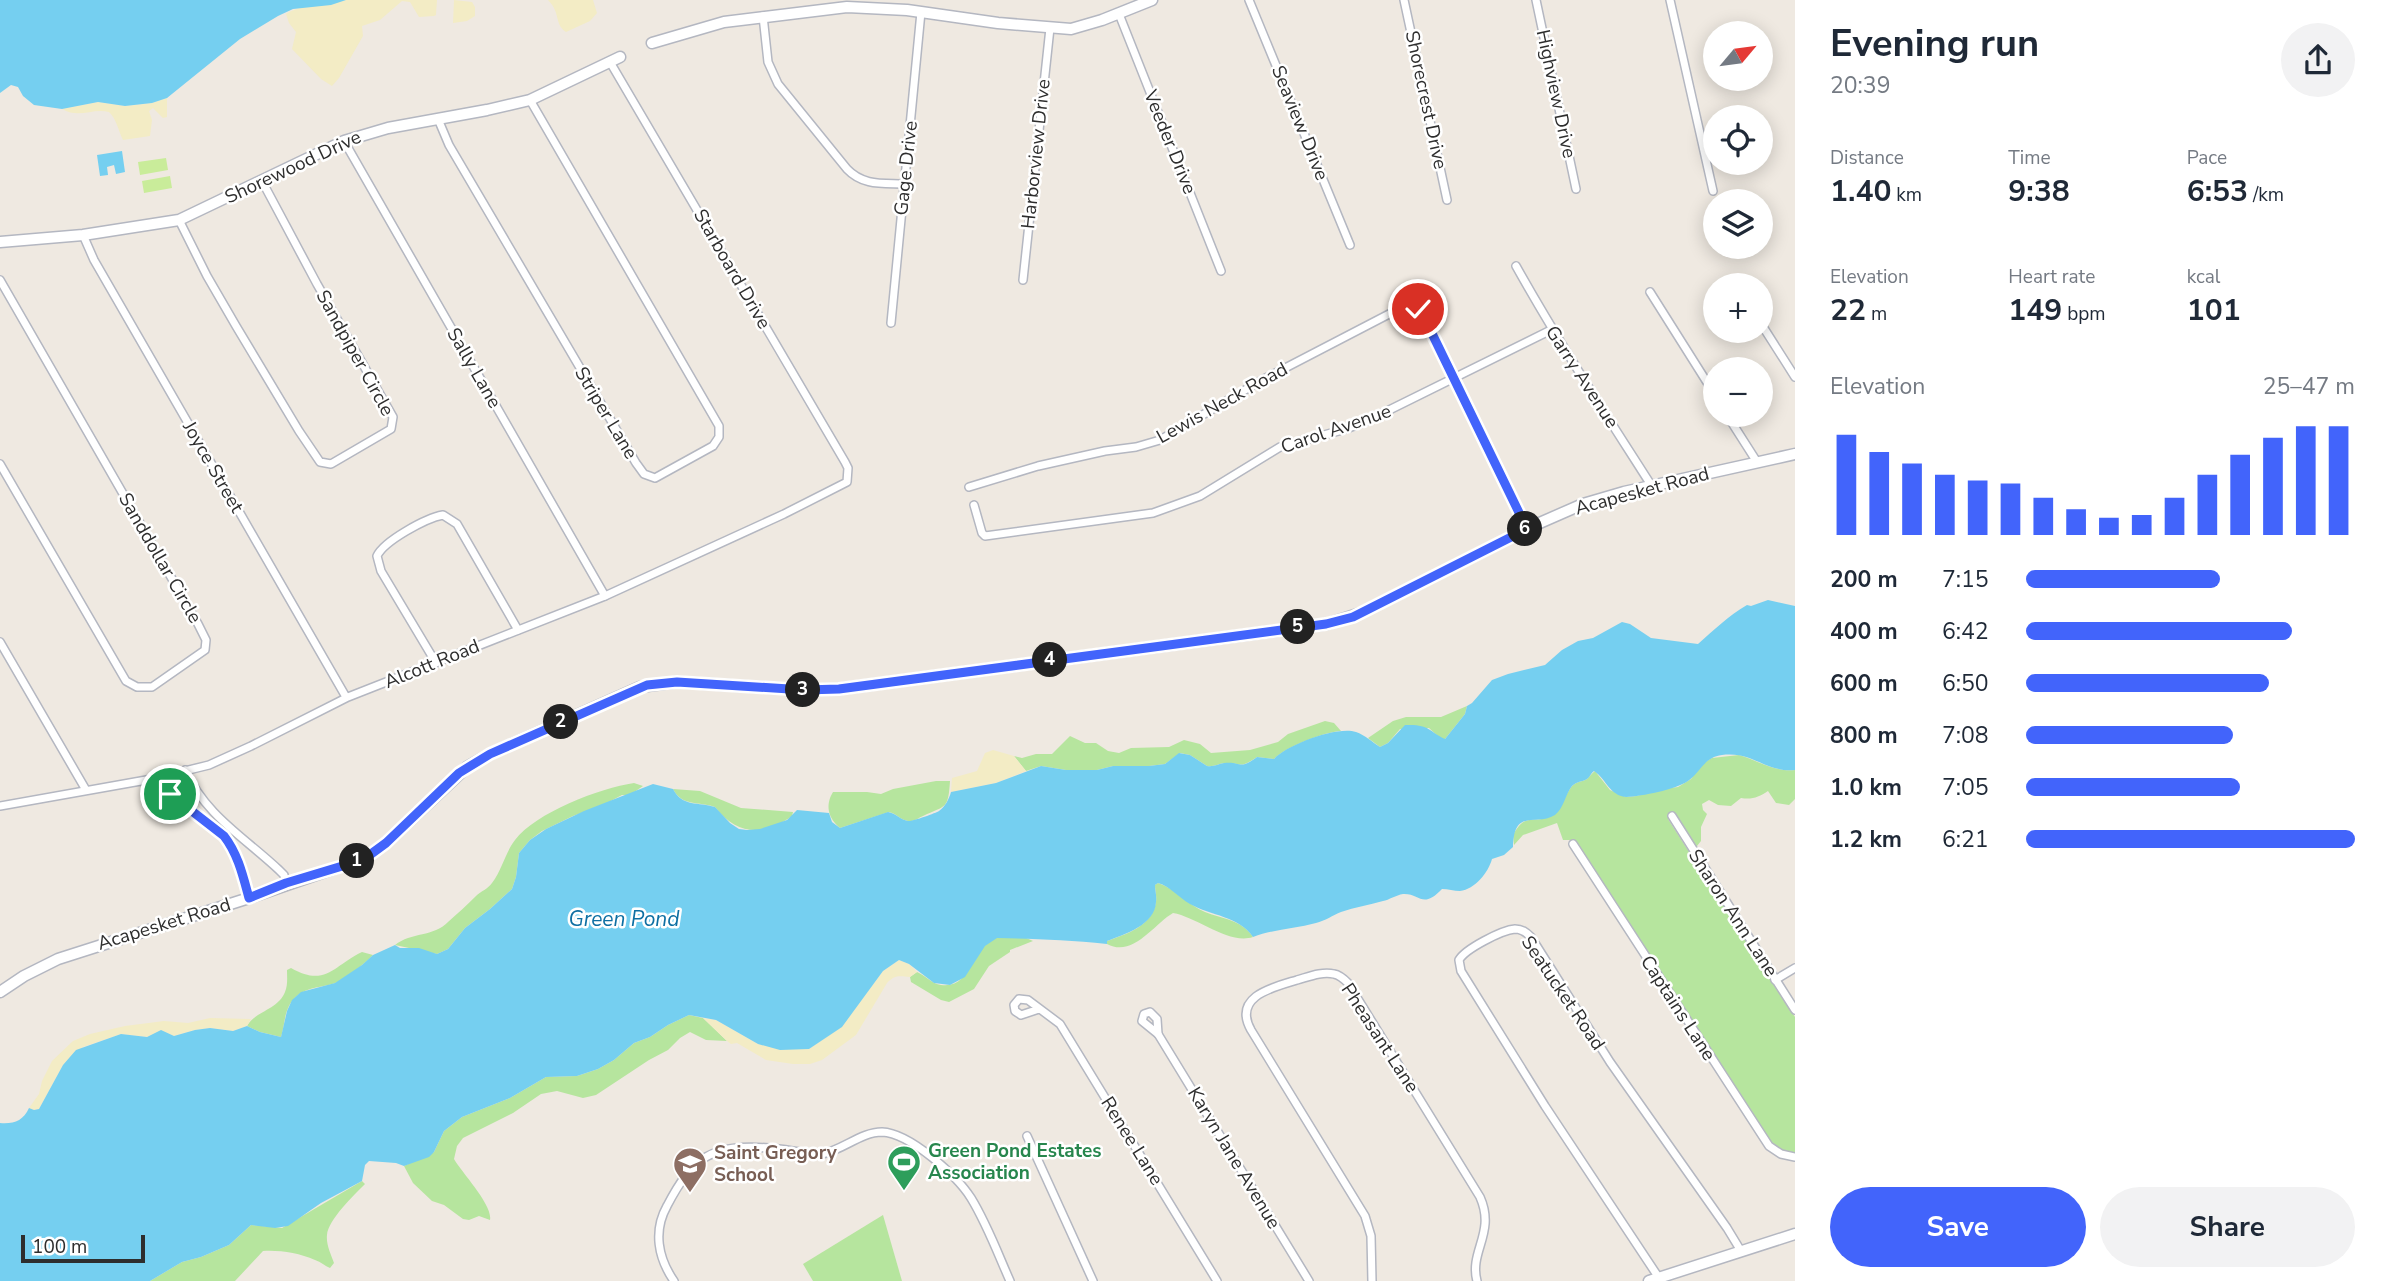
<!DOCTYPE html>
<meta charset="utf-8">
<style>
:root{--surface:#fff;--page:#f2f2f3;--text:#1f2937;--muted:#747a83;--accent:#4264fb}
body{margin:0;font-family:"Nunito Sans",sans-serif;background:var(--page);color:var(--text);height:100vh;display:flex;flex-direction:column;font-size:26px;white-space:nowrap}
*{box-sizing:border-box;margin:0}
p{font-size:23px;color:var(--muted)}
.icon{flex:none;width:38px;height:38px;fill:none;stroke:currentColor;stroke-width:2;stroke-linecap:round;stroke-linejoin:round}
.map{position:relative;flex:1;overflow:hidden}
.drawer{display:flex;flex-direction:column;background:var(--surface);width:595px}
.drawer>*{flex:none}
.needle{width:46px;rotate:61deg}
.fabs{position:absolute;left:1703px;top:21px;display:grid;gap:14px}
.fabs a{display:grid;place-items:center;width:70px;height:70px;border-radius:50%;background:var(--surface);box-shadow:0 4px 18px #0003;font-size:35px}
.scale{position:absolute;left:21px;bottom:18px;width:124px;box-sizing:border-box;padding-left:7px;border:4px solid #2e2e2e;border-top:0;font-size:19px;line-height:24px;white-space:nowrap;color:#2e2e2e;-webkit-text-stroke:5px #fff;paint-order:stroke}
.pin{position:absolute;display:grid;place-items:center;width:60px;height:60px;color:#fff;margin:-30px;border:4px solid #fff;border-radius:50%;box-shadow:0 2px 7px #0007}
.km{position:absolute;width:35px;height:35px;margin:-18px;border-radius:50%;background:#222;color:#fff;font-size:19px;line-height:35px;text-align:center}
.round{display:grid;place-items:center;flex:none;width:74px;height:74px;border-radius:37px;background:var(--page)}
.headline{display:flex;align-items:center;justify-content:space-between;height:119px;padding:0 35px}
h1{font-size:38px;font-weight:700;line-height:52px}
.stats{display:grid;grid-template-columns:repeat(3,1fr);gap:10px;height:119px;padding:7px 35px}
.stats div{display:grid;align-content:center}
.stats b{font-size:30px;font-weight:700}
.stats small{font-size:19px;font-weight:400}
.stats p{font-size:19px}
.chart{height:196px;padding:14px 35px}
.chart p{display:flex;justify-content:space-between}
.chart svg{width:100%;height:126px;margin-top:7px;stroke:var(--accent);stroke-width:6}
.primary-button{display:flex;gap:14px;margin-top:auto;padding:14px 35px}
.primary-button a{flex:1;height:80px;border-radius:42px;background:var(--accent);color:#fff;font-size:28px;font-weight:700;line-height:80px;text-align:center}
.primary-button a+a{background:var(--page);color:var(--text)}
ul{padding:0 35px;list-style:none;font-size:23px}
li{display:grid;grid-template-columns:112px 84px 1fr;align-items:center;height:52px}
li i{height:18px;border-radius:9px;background:var(--accent)}
main{display:flex;flex:1;min-height:0}
.map>svg:first-child{display:block}
</style>
<main>
<div class="map">
<svg width="1795" height="1281" viewBox="0 0 1795 1281">
<rect width="100%" height="100%" fill="#efe9e1"/>
<g fill="#b6e59e">
<path d="M1467 706 1465 714 1445 739H1441L1429 728 1400 729 1388 743 1380 747 1368 738 1393 721 1406 717H1441Z"/>
<path d="M1325 721 1334 723 1341 731C1324 732 1285 747 1274 759L1257 757C1238 770 1242 762 1224 763 1218 764 1214 767 1207 766L1190 755 1180 753 1165 764 1149 766H1113L1097 770H1066L1041 766 1026 771 1014 756 1022 758 1036 754H1052L1070 736 1085 743H1096L1108 751 1119 753 1131 748 1169 747 1184 740 1200 744 1211 753 1250 750 1278 742 1288 734Z"/>
<path d="M1739 755C1759 761 1774 772 1795 770V799L1789 805 1776 803 1768 791C1759 797 1752 800 1741 798L1731 806 1718 805 1709 800 1702 804 1703 810 1707 814 1701 827V841L1697 846H1694L1676 815 1668 816V819L1795 1017V1153L1784 1151 1772 1144 1575 840H1563L1557 823 1523 835 1514 845 1513 835C1526 811 1533 825 1549 816 1562 810 1564 796 1572 786 1577 781 1582 782 1587 779 1590 776 1592 773 1595 771L1610 790 1626 797 1637 796 1655 790 1678 787 1691 779 1703 763 1712 758Z"/>
<path d="M936 781H950C948 809 947 805 923 816 918 818 914 822 908 821 900 820 896 813 889 812L840 828C828 818 825 805 833 792H867L881 794 893 789Z"/>
<path d="M634 783 643 786 630 795H622L603 805 573 816 542 831 530 840 519 853 516 877 512 889 490 909 465 928 448 949 437 954 395 945C411 932 434 937 448 922 457 914 467 905 476 896 481 891 488 889 492 883 502 870 505 853 515 840 535 813 600 788 634 783Z"/>
<path d="M673 789 700 791 741 808 793 812 792 816C763 837 737 835 715 807 699 801 682 807 673 789Z"/>
<path d="M1158 883C1175 888 1188 905 1205 912 1223 919 1242 920 1253 937 1229 945 1197 917 1173 913 1154 924 1133 958 1107 944V941C1127 934 1152 926 1156 902 1157 896 1155 891 1155 885Z"/>
<path d="M1024 937 1033 941 1010 950V952L989 966 974 989 949 1002 941 1000 911 982 910 977 917 972C925 975 932 984 941 985 974 989 969 945 996 938 1003 936 1016 937 1024 937Z"/>
<path d="M362 952 373 955C363 965 350 976 338 982 323 988 304 986 293 1000 284 1010 285 1025 281 1037L260 1032 247 1026C255 1011 278 1010 285 992 288 985 287 977 287 970L291 968C326 988 334 965 362 952Z"/>
<path d="M689 1015 703 1018 727 1041 706 1040 690 1032 680 1038 668 1050 649 1060 596 1095 583 1098 557 1091 541 1094 513 1113 463 1138 457 1146 454 1159C462 1173 493 1205 490 1220L479 1216 469 1220 463 1219 444 1205 432 1201 413 1183 404 1166 434 1152 444 1131 462 1117 510 1098 546 1077 577 1076 598 1069 614 1060 634 1043 650 1037 668 1025Z"/>
<path d="M362 1181 365 1184C354 1195 328 1220 327 1235 326 1245 331 1254 334 1263L330 1268C325 1266 321 1262 315 1260 299 1253 280 1250 263 1251L235 1281H150L182 1262 201 1257 229 1245 251 1225 282 1228Z"/>
<path d="M883 1215 902 1281H813L803 1264Z"/>
</g>
<g fill="#f3ecc5">
<path d="M346 0H437L436 15 434 16 419 17 410 2 402 1 380 20 362 26 363 36 339 78 332 86 321 79 292 49 296 32 289 23 286 14C303 3 327 6 346 0Z"/>
<path d="M454 0 472 2 475 7V16L467 21 453 23Z"/>
<path d="M548 0H593L597 13 590 21 566 32C554 24 561 13 548 0Z"/>
<path d="M167 98V117L163 118 153 108 149 111 152 120 150 136 123 140C118 130 117 120 109 112 92 108 79 119 62 109L98 102 125 106 152 103Z"/>
<path d="M993 750 1014 756 1026 771 996 783 951 792 952 778 977 771 985 753Z"/>
<path d="M899 960 909 964 917 972 910 977C898 976 895 975 887 983L856 1035 822 1060 810 1064H793L766 1060 737 1043 731 1044 727 1041 703 1018 716 1020 758 1044 809 1049 842 1026 883 971Z"/>
<path d="M210 1018 251 1019 247 1026 233 1031 210 1028 195 1030 174 1036 161 1031 147 1037 121 1034 83 1047 63 1065 39 1109 34 1110 29 1108 39 1094 42 1081 52 1061 73 1041 90 1034 125 1026 164 1021 188 1023Z"/>
</g>
<g fill="#c9ec9a">
<path d="M166 158 168 170 140 175 138 162Z"/>
<path d="M170 176 172 188 144 193 142 181Z"/>
</g>
<g fill="#75cff0">
<path d="M0 0H346L331 5 293 9 278 16 240 39 167 98 152 103 125 106 98 102 62 109 34 105 23 96 18 87 11 85 0 93Z"/>
<path d="M122 151 125 172 116 174 114 165 107 167 108 175 100 176 97 155Z"/>
<path d="M1768 600 1795 606V770C1766 773 1753 751 1722 755 1704 757 1701 772 1688 781 1674 790 1643 796 1626 797 1609 795 1607 780 1594 771 1591 773 1590 777 1587 779 1582 782 1577 781 1572 786 1565 795 1564 808 1555 815 1536 827 1514 807 1513 847L1504 855 1492 859C1488 873 1475 889 1460 891 1454 891 1448 889 1442 889 1422 910 1420 893 1403 894 1396 895 1389 900 1383 901 1369 905 1355 907 1341 912 1333 915 1325 921 1316 923 1295 929 1274 929 1253 937 1239 916 1211 916 1190 904 1179 898 1170 886 1158 883L1155 885C1155 891 1157 896 1156 902 1155 925 1125 934 1107 941V944C1068 940 1033 939 997 938L985 946 965 977 950 985 934 983 909 964 899 960 883 971 842 1027 809 1049 780 1050 758 1044 716 1020 689 1015 668 1025 650 1037 634 1043 614 1060 598 1069 577 1076 546 1077 510 1098 462 1117 444 1131 434 1152 429 1157 404 1166 396 1163 369 1161 365 1165 362 1181 321 1203 288 1226 275 1228 251 1225 229 1245 201 1257 182 1262 150 1281H0V1123C14 1124 23 1121 29 1108L34 1110 39 1109 63 1065 76 1050 121 1034 147 1037 161 1030 174 1036 195 1030 210 1028 233 1031 247 1026 260 1032 281 1037 287 1011 292 1000 301 992 335 983 362 965 373 955 395 945 400 948H419L437 954 448 949 465 928 490 909 512 889 516 877 519 853 530 840 546 829 584 811 653 784 673 789C682 807 699 802 715 807L730 823 739 829 747 830 760 829 787 820 797 810 829 813 832 822 840 828 888 812C896 813 900 820 908 821 911 822 936 813 939 811 945 807 949 799 951 792L996 783 1041 766 1066 770H1097L1113 766H1149L1165 764 1179 753 1190 755 1207 766C1214 767 1218 764 1224 763 1242 761 1238 771 1257 757L1274 759C1287 745 1336 726 1356 732 1365 735 1372 742 1380 747L1388 743 1405 725C1430 724 1428 731 1445 739L1465 714 1467 706 1472 703 1492 680 1508 674 1545 665 1562 650 1578 641 1593 638 1622 622 1630 624 1651 638 1698 644C1714 630 1728 616 1747 605L1751 606Z"/>
</g>
<g fill="none" stroke-linecap="round" stroke-linejoin="round">
<g stroke="#b4b7c1" stroke-width="10">
<g id="street">
<path d="M1249 0 1350 245"/>
<path d="M1404 0 1447 200"/>
<path d="M1536 0 1576 189"/>
<path d="M1670 0 1713 191"/>
<path d="M1119 14 1221 271"/>
<path d="M763 16 768 62 778 84 847 169C863 186 883 183 904 184"/>
<path d="M438 119 449 145 636 463 644 474 655 478 713 446 719 437V426L530 100"/>
<path d="M344 141 605 596"/>
<path d="M179 220 207 276 236 326 299 431 320 462 331 464 391 429 393 417 317 284 262 181"/>
<path d="M83 235 94 260 346 697"/>
<path d="M1516 266C1558 341 1605 413 1651 485"/>
<path d="M0 280 198 624 206 640 205 650 152 687H137L126 681 0 464"/>
<path d="M1023 280 1050 28"/>
<path d="M1736 283 1738 285"/>
<path d="M1650 292 1715 395"/>
<path d="M1760 322 1795 377"/>
<path d="M891 323 921 12"/>
<path d="M1727 415 1757 462"/>
<path d="M969 487 1038 466 1105 451 1136 447 1160 440 1262 380 1393 312 1414 307 1423 315 1527 529"/>
<path d="M974 505 982 533 985 536 1153 513 1200 496 1280 447 1346 429 1367 421 1551 330"/>
<path d="M0 642 86 790"/>
<path d="M436 663 381 571 377 556C384 541 426 518 443 515L457 524 518 630"/>
<path d="M185 770C206 816 244 837 279 870L284 875 286 883"/>
<path d="M152 779 224 837C238 854 243 876 249 898"/>
<path d="M0 806 152 779 209 765 251 746 348 697 605 596 784 514 847 482 848 468 845 462 610 62"/>
<path d="M1672 816 1795 1010"/>
<path d="M1573 844 1769 1146 1781 1154 1795 1157"/>
<path d="M1775 980 1795 968"/>
<path d="M1039 1009 1021 1015 1015 1011 1014 1005 1019 999 1028 1000 1060 1024 1217 1281"/>
<path d="M1150 1012 1157 1019 1158 1034 1142 1021 1144 1014Z"/>
<path d="M1158 1034 1309 1281"/>
<path d="M1027 1136 1093 1281"/>
<path d="M1659 1278 1545 1106 1461 971 1459 960C1465 949 1502 930 1515 929 1522 929 1526 932 1531 937L1610 1062 1727 1228 1741 1251"/>
<path d="M674 1281C658 1258 653 1231 667 1206 693 1156 712 1144 769 1148 787 1149 804 1154 822 1154 843 1150 861 1132 882 1132 910 1133 957 1176 971 1198 987 1224 998 1254 1010 1281"/>
<path d="M1372 1281 1371 1236 1365 1216 1251 1030C1232 996 1274 987 1297 980 1308 977 1322 971 1334 974 1340 975 1344 979 1348 983L1480 1197C1496 1233 1469 1251 1477 1281"/>
</g>
</g>
<g stroke="#b4b7c1" stroke-width="13">
<g id="secondary">
<path d="M652 43 724 22 847 7 907 10 998 23 1071 29 1102 20 1152 0"/>
<path d="M0 242 83 235 179 220 344 141 388 128 487 110 530 100 620 57"/>
<path d="M0 992 24 976 58 959 249 898 365 858 386 843 467 767 490 754 640 687 677 682 805 690 839 689 1327 624 1361 613 1535 525 1583 504 1624 492 1795 454"/>
<path d="M1649 1281 1795 1234"/>
</g>
</g>
<use href="#street" stroke="#fff" stroke-width="7"/>
<use href="#secondary" stroke="#fff" stroke-width="10"/>
</g>
<g fill="none" stroke-linecap="round" stroke-linejoin="round">
<g stroke="#fff" stroke-width="14">
<path id="route" d="M170 794 224 836C238 854 243 876 249 898L286 883 349 864 371 854 386 843 459 773 490 754 647 685 677 682 805 690 839 689 1326 624 1353 617 1527 529 1423 315 1418 309"/>
</g>
<use href="#route" stroke="#4264fb" stroke-width="9"/>
</g>
<defs>
<g id="stadium-pin" transform="scale(1.75)"><path d="M0 17L-7.5 6A9.5 9.5 0 1 1 7.5 6Z" fill="#2e9e5b" stroke="#fff"/><path d="M0-5a6.5 5 0 1 0 0 10a6.5 5 0 1 0 0-10ZM-3.5-1.8h7v3.6h-7Z" fill="#fff"/></g>
<g id="school-pin" transform="scale(1.75)"><path d="M0 17L-7.5 6A9.5 9.5 0 1 1 7.5 6Z" fill="#8d6e63" stroke="#fff"/><path d="M0-5L7-2L0 1L-7-2ZM-4 1L0 2.5L4 1V4Q0 6-4 4Z" fill="#fff"/></g>
</defs>
<g fill-rule="evenodd">
<use href="#stadium-pin" x="904" y="1162"/>
<use href="#school-pin" x="690" y="1164"/>
</g>
<g text-anchor="middle" dominant-baseline="central" stroke-width="5" stroke-linejoin="round" paint-order="stroke">
<g font-size="19" fill="#2e2e2e" stroke="#fff">
<text transform="translate(1556 94) rotate(78)">Highview Drive</text>
<text transform="translate(1426 100) rotate(78)">Shorecrest Drive</text>
<text transform="translate(1300 123) rotate(68)">Seaview Drive</text>
<text transform="translate(1170 142) rotate(68)">Veeder Drive</text>
<text transform="translate(1036 154) rotate(-84)">Harborview Drive</text>
<text transform="translate(293 167) rotate(-25)">Shorewood Drive</text>
<text transform="translate(906 168) rotate(-84)">Gage Drive</text>
<text transform="translate(732 269) rotate(60)">Starboard Drive</text>
<text transform="translate(355 353) rotate(61)">Sandpiper Circle</text>
<text transform="translate(474 368) rotate(60)">Sally Lane</text>
<text transform="translate(1582 377) rotate(57)">Garry Avenue</text>
<text transform="translate(1222 403) rotate(-29)">Lewis Neck Road</text>
<text transform="translate(606 413) rotate(59)">Striper Lane</text>
<text transform="translate(1336 429) rotate(-19)">Carol Avenue</text>
<text transform="translate(213 467) rotate(60)">Joyce Street</text>
<text transform="translate(1642 491) rotate(-15)">Acapesket Road</text>
<text transform="translate(160 558) rotate(60)">Sanddollar Circle</text>
<text transform="translate(432 664) rotate(-22)">Alcott Road</text>
<text transform="translate(1733 913) rotate(57)">Sharon Ann Lane</text>
<text transform="translate(164 924) rotate(-17)">Acapesket Road</text>
<text transform="translate(1563 993) rotate(56)">Seatucket Road</text>
<text transform="translate(1678 1008) rotate(57)">Captains Lane</text>
<text transform="translate(1380 1038) rotate(57)">Pheasant Lane</text>
<text transform="translate(1132 1141) rotate(58)">Renee Lane</text>
<text transform="translate(1234 1158) rotate(59)">Karyn Jane Avenue</text>
</g>
<g font-size="19" font-weight="bold" fill="#27864d" stroke="#fff" text-anchor="start">
<text x="928" y="1151">Green Pond Estates<tspan x="928" dy="22">Association</tspan></text>
</g>
<g font-size="19" font-weight="bold" fill="#785e54" stroke="#fff" text-anchor="start">
<text x="714" y="1153">Saint Gregory<tspan x="714" dy="22">School</tspan></text>
</g>
<g font-size="21" font-style="italic" fill="#0d6fa3" stroke="#fff">
<text x="624" y="919">Green Pond</text>
</g>
</g>
</svg>
<div class="fabs">
<a><svg class="needle" viewBox="-14 -14 28 28"><path d="M0-13l5 13h-10z" fill="#e53935"/><path d="M0 13l5-13h-10z" fill="#747a83"/></svg></a>
<a><svg class="icon" aria-label="locate" viewBox="0 0 24 24"><circle cx="12" cy="12" r="6"/><path d="M12 2v4M12 18v4M2 12h4M18 12h4"/></svg></a>
<a><svg class="icon" aria-label="layers" viewBox="0 0 24 24"><path d="M12 4l9 5-9 5-9-5zM3 14l9 5 9-5"/></svg></a>
<a>+</a>
<a>−</a>
</div>
<div class="scale">100 m</div>
<div class="pin" style="left:170px;top:794px;background:#1e9e55"><svg class="icon" aria-label="arrive" viewBox="0 0 24 24"><path d="M6 21V4h12l-3 4 3 4H6"/></svg></div>
<div class="pin" style="left:1418px;top:309px;background:#d93025"><svg class="icon" aria-label="check" viewBox="0 0 24 24"><path d="M5 12l5 5 9-10"/></svg></div>
<b class="km" style="left:357px;top:861px">1</b>
<b class="km" style="left:561px;top:722px">2</b>
<b class="km" style="left:803px;top:690px">3</b>
<b class="km" style="left:1050px;top:660px">4</b>
<b class="km" style="left:1298px;top:627px">5</b>
<b class="km" style="left:1525px;top:529px">6</b>
</div>
<section class="drawer">
<div class="headline"><div><h1>Evening run</h1><p>20:39</p></div><a class="round"><svg class="icon" aria-label="share" viewBox="0 0 24 24"><path d="M12 15V3M7 8l5-5 5 5M5 13v7h14v-7"/></svg></a></div>
<div class="stats">
<div><p>Distance</p><b>1.40<small> km</small></b></div>
<div><p>Time</p><b>9:38</b></div>
<div><p>Pace</p><b>6:53<small> /km</small></b></div>
</div>
<div class="stats">
<div><p>Elevation</p><b>22<small> m</small></b></div>
<div><p>Heart rate</p><b>149<small> bpm</small></b></div>
<div><p>kcal</p><b>101</b></div>
</div>
<div class="chart"><p><span>Elevation</span>25–47 m</p>
<svg viewBox="0 0 160 44" preserveAspectRatio="none"><path d="M5 44V9M15 44V15M25 44V19M35 44V23M45 44V25M55 44V26M65 44V31M75 44V35M85 44V38M95 44V37M105 44V31M115 44V23M125 44V16M135 44V10M145 44V6M155 44V6"/></svg>
</div>
<ul>
<li><b>200 m</b>7:15<i style="width:59%"></i></li>
<li><b>400 m</b>6:42<i style="width:81%"></i></li>
<li><b>600 m</b>6:50<i style="width:74%"></i></li>
<li><b>800 m</b>7:08<i style="width:63%"></i></li>
<li><b>1.0 km</b>7:05<i style="width:65%"></i></li>
<li><b>1.2 km</b>6:21<i style="width:100%"></i></li>
</ul>
<div class="primary-button"><a>Save</a><a>Share</a></div>
</section>
</main>
